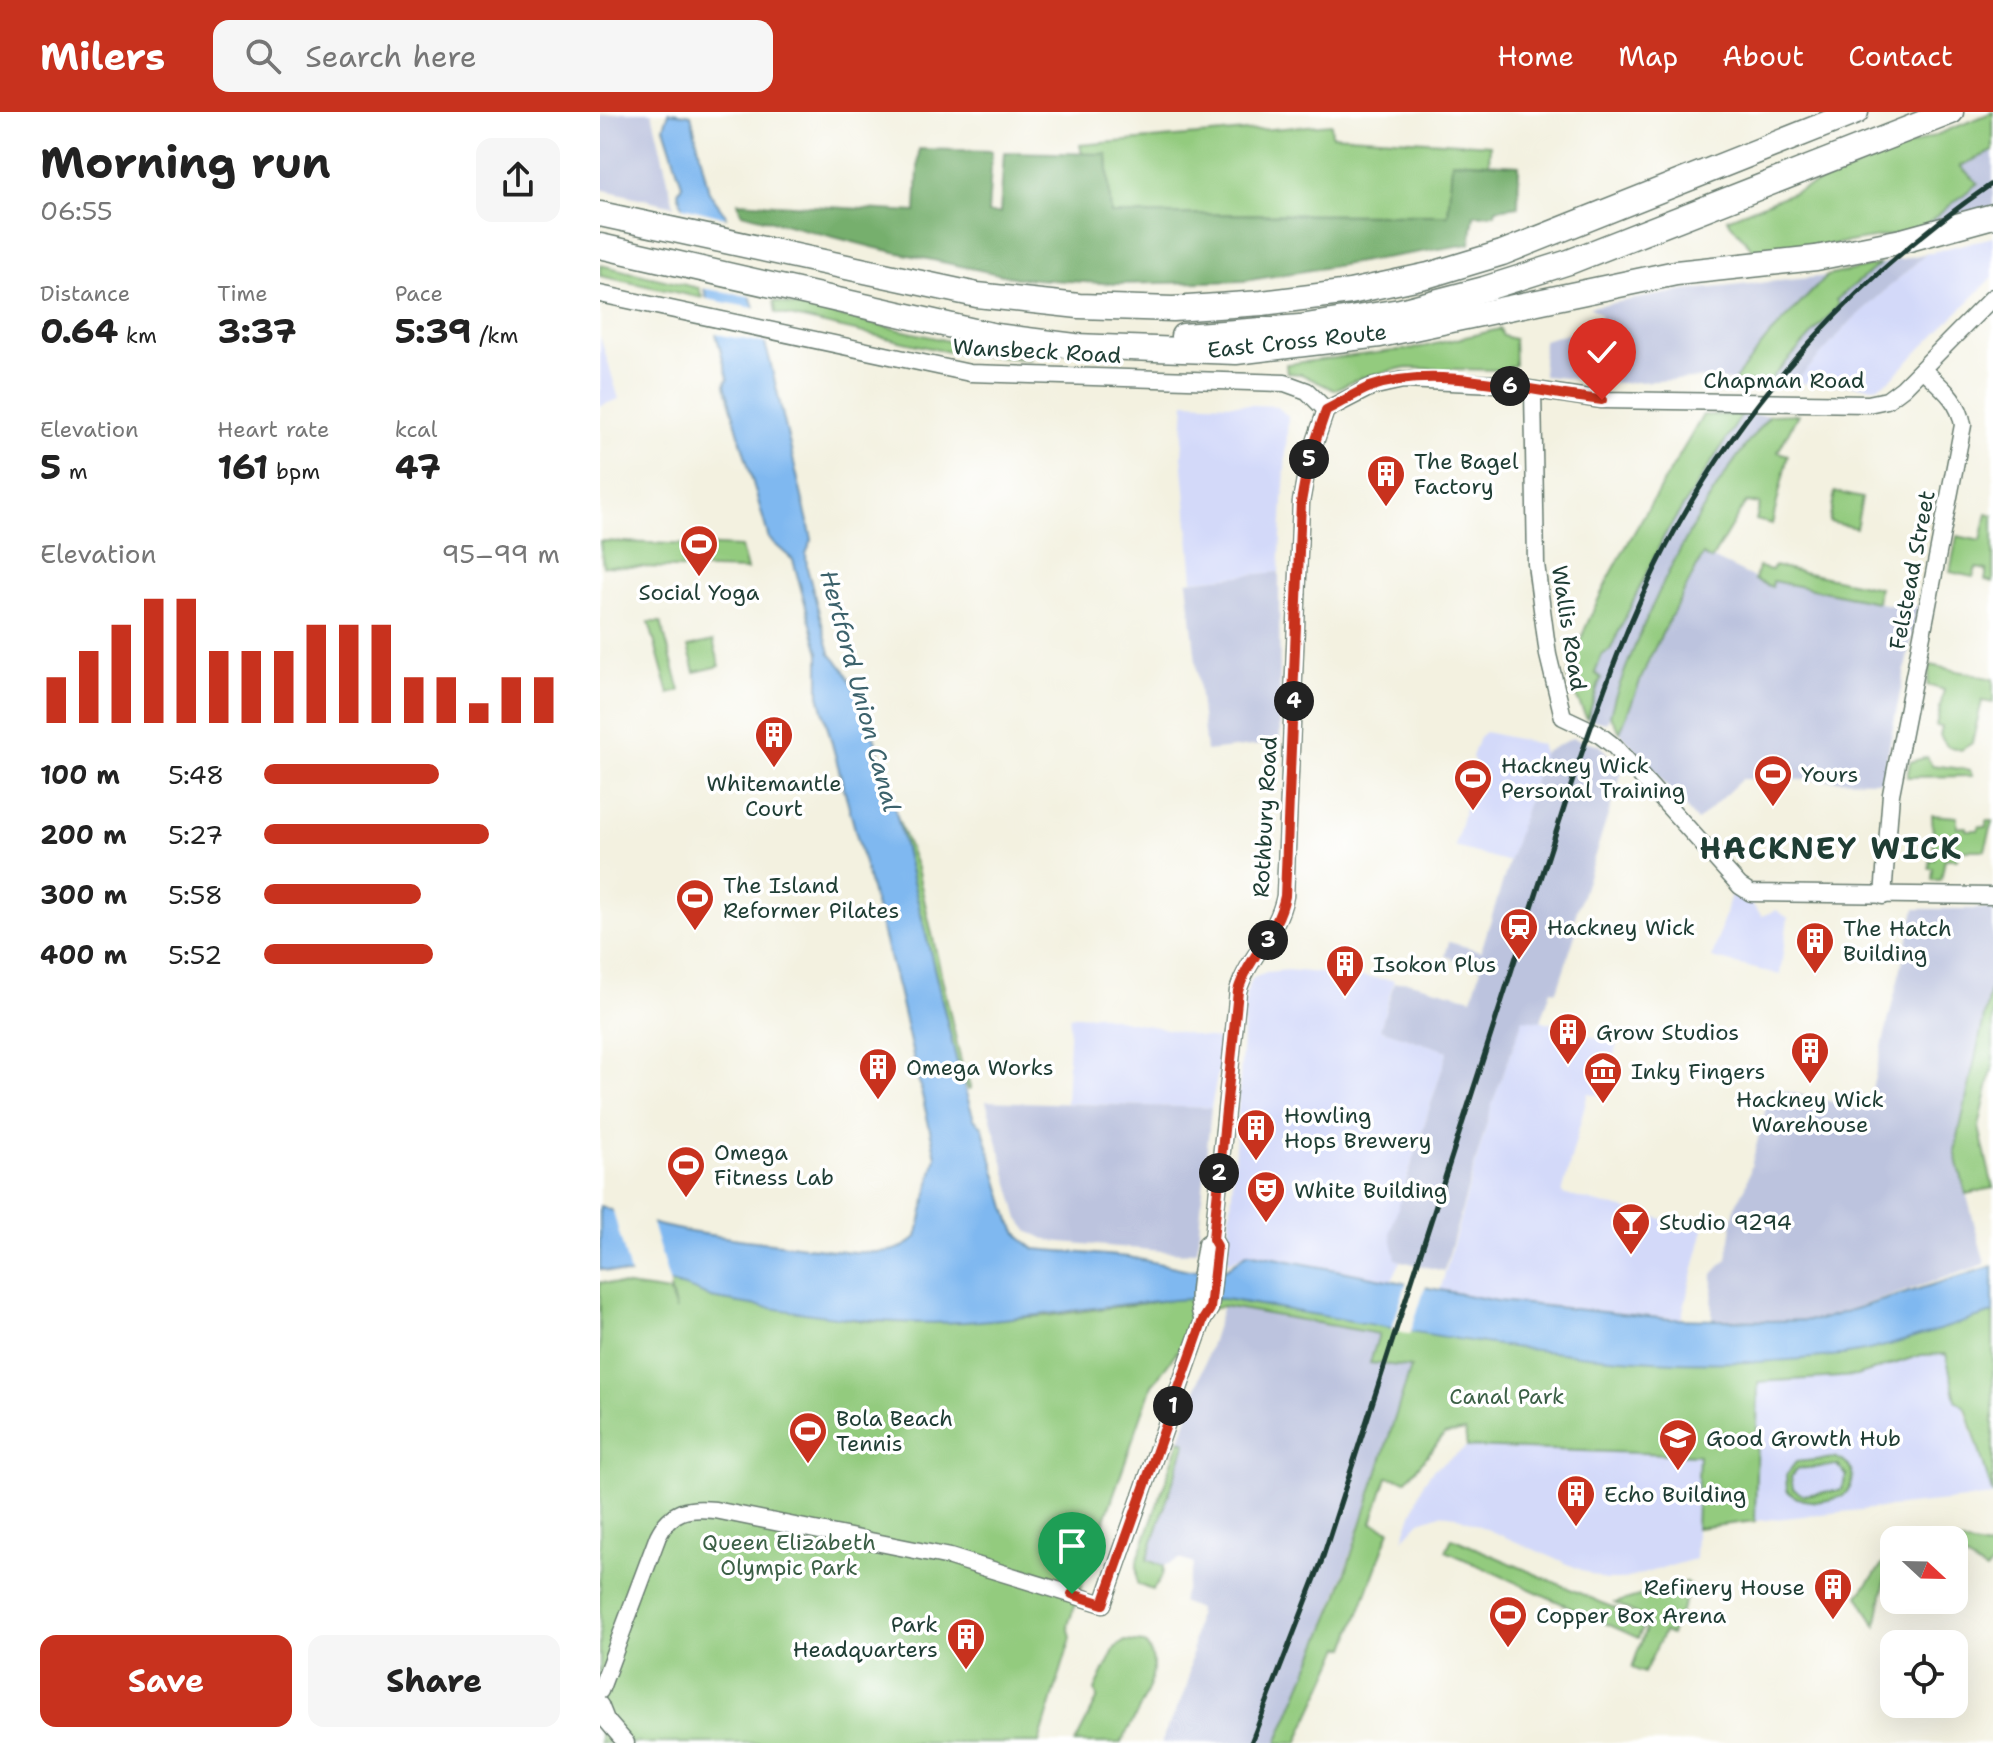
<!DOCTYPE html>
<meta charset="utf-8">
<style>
:root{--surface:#fff;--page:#f6f6f6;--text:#222;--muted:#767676;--accent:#c8321e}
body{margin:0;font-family:"Shantell Sans",sans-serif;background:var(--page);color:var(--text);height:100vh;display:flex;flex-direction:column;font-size:30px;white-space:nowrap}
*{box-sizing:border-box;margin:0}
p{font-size:26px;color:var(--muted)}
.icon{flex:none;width:44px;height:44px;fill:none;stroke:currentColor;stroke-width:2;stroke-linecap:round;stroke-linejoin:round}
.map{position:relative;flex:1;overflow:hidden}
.side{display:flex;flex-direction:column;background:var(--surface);width:600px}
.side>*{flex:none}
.needle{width:52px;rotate:112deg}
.controls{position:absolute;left:1280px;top:1414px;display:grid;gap:16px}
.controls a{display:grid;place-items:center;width:88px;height:88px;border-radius:16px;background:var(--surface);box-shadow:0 8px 32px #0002;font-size:40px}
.pin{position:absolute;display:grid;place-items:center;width:68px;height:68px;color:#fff;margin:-82px -34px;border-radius:50% 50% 50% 0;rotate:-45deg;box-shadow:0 0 8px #0007}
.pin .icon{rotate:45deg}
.km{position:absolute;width:40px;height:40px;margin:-20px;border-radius:50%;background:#222;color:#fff;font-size:22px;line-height:40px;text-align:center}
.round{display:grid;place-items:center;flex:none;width:84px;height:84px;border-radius:16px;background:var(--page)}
.summary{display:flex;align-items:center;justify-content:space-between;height:136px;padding:0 40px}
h1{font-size:44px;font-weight:700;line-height:60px}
.figures{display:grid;grid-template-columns:repeat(3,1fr);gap:12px;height:136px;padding:8px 40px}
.figures div{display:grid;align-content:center}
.figures b{font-size:34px;font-weight:700}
.figures small{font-size:22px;font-weight:400}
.figures p{font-size:22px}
.chart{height:224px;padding:16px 40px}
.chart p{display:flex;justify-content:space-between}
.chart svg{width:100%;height:144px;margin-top:8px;stroke:var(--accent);stroke-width:6}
.primary-button{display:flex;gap:16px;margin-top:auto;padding:16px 40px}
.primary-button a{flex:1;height:92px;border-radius:16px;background:var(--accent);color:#fff;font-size:32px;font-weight:700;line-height:92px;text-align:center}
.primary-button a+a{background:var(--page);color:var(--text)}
ul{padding:0 40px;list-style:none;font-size:26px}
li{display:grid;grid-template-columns:128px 96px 1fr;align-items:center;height:60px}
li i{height:20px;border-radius:10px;background:var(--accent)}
header{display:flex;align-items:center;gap:48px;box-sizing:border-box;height:112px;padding:0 40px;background:var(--accent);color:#fff}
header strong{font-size:38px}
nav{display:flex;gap:44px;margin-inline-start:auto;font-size:28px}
.search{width:560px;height:72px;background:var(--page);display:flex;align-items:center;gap:20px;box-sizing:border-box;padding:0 28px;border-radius:16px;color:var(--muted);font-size:30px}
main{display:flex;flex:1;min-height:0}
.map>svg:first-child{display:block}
</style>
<header>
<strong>Milers</strong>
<div class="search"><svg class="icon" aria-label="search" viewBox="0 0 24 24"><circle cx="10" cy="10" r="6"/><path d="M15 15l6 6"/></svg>Search here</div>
<nav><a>Home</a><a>Map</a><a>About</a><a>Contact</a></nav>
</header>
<main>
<section class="side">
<div class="summary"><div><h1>Morning run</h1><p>06:55</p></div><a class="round"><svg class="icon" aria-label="share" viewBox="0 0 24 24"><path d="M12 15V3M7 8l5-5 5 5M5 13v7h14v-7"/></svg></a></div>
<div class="figures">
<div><p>Distance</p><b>0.64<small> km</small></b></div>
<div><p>Time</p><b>3:37</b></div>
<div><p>Pace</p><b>5:39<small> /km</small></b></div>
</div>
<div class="figures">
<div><p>Elevation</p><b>5<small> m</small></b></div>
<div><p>Heart rate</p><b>161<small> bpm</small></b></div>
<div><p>kcal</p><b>47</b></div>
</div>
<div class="chart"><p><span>Elevation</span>95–99 m</p>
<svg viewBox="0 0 160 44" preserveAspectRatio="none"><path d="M5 44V30M15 44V22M25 44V14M35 44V6M45 44V6M55 44V22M65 44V22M75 44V22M85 44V14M95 44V14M105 44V14M115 44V30M125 44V30M135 44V38M145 44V30M155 44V30"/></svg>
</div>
<ul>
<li><b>100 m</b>5:48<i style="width:59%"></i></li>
<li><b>200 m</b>5:27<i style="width:76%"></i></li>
<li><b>300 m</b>5:58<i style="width:53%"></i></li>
<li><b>400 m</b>5:52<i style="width:57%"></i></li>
</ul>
<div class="primary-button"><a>Save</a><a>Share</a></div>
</section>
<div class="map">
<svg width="1393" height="1631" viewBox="0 0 1393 1631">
<rect width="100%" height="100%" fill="#fff"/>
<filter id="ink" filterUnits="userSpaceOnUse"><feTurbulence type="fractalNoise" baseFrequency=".0125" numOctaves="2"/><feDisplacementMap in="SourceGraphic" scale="16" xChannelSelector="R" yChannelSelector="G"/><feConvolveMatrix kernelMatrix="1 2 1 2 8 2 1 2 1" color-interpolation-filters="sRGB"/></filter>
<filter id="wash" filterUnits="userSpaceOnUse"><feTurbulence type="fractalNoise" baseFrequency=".006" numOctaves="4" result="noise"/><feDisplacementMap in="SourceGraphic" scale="32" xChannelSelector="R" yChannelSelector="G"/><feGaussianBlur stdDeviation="1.8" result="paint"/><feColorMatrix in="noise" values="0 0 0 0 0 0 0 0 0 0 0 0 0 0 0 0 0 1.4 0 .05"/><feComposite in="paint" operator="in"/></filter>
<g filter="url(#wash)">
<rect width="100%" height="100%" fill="#f3f1e0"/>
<g fill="#d3d9f9">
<path d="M1393 125V165L1290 268 1276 275 1195 271 1252 208 1327 141Z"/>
<path d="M0 224 19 287 0 294Z"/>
<path d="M585 290 676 294 688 304 679 460 593 468 582 344Z"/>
<path d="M885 620 940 632 943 641 909 750 855 735 876 653 872 645 879 625Z"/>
<path d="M1136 775 1162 804 1176 798 1188 806 1180 863 1112 846 1132 779Z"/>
<path d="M688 858 794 868 780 917 848 939 804 1075 796 1147 801 1149 791 1170 648 1141 627 1151 646 881 652 867 666 860Z"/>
<path d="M498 903 624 929 611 996 466 991 470 904Z"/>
<path d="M923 907H937L1017 932 1003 984 988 981 962 1082 1104 1117 1081 1207 897 1189 840 1179 893 989Z"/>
<path d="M1346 1242 1393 1384 1155 1409 1158 1270 1257 1264 1321 1243Z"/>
<path d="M896 1334 1099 1343 1095 1447 1021 1468H1005L856 1404 841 1402 820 1409 803 1427 824 1370 834 1357 867 1335Z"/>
</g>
<g fill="#bcc3de">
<path d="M23 0H52L74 94 0 77V4Z"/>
<path d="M1393 39V95L1323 115 1377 71 1359 54Z"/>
<path d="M1327 141 1252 208 1195 271 1168 270 1239 194 1236 188 1280 152Z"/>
<path d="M1227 164 1169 224 1133 270 1110 266 1020 271 943 264V228L998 213 1001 202 989 195 1083 179Z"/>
<path d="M1142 303H1170L1119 371 1061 474 1031 544 1007 611 987 607 1001 567 995 561 1002 543 1010 537 1064 425Z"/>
<path d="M1104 442 1171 474 1172 469 1295 494 1297 489 1318 494 1282 669 1142 667 1097 709 1020 620 1049 547Z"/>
<path d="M679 460 680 631 606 639 587 469Z"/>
<path d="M972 626 1000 633 1022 660 973 811 978 814 957 879 951 878 941 909 923 907 893 989 844 1159 801 1149 796 1147 790 1120 848 939 780 917 794 871 806 869 872 886 881 856 845 844 849 830 881 839 943 641Z"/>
<path d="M1315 797H1393V864L1355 1039 1385 1152 1219 1208H1112L1113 1162 1127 1147 1135 1094 1146 1074 1171 976 1267 998Z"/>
<path d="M386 989 611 996 597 1138 584 1141 451 1129 429 1120 419 1107Z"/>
<path d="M623 1194 780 1222 801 1253 811 1254 735 1489 677 1631H561L587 1575 598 1497 581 1490 594 1452 580 1447 563 1454 547 1448 586 1330 580 1328Z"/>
</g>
<g fill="#93cb7e" stroke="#598459" stroke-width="2" fill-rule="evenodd">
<path d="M1393 0V39L1360 54 1378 71 1318 119 1158 144 1127 107Z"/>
<path d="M731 12 732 23 890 33 889 51 852 49 849 103 510 102 507 43 482 42 480 33Z"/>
<path d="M1280 152 1236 188 1239 193 1168 270H1133L1169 224 1227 164Z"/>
<path d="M0 153 99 176 102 186 0 164Z"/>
<path d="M174 189 431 248 339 238 176 201Z"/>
<path d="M900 217 903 224 914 227 915 253 903 258 802 256 760 266 734 278 701 262 687 261 686 252 818 236Z"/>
<path d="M1198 302 1178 340 1188 343 1172 412 1156 408 1160 392 1146 390 1111 448 1103 443 1049 547 1020 620 1010 603 1015 585C1052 484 1100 386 1170 303Z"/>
<path d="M1103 303H1142L1064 424 1010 538 1002 543 995 561 1001 566 987 607 967 566C996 472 1055 388 1103 303Z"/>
<path d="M1235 380 1262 386 1256 416 1229 410Z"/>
<path d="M1387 401 1393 403V470L1385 468 1387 458 1376 456 1373 465 1350 460 1357 424 1381 429Z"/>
<path d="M0 429 141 435 147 458 3 454Z"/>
<path d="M1174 454 1279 476 1277 490 1173 469 1172 475 1155 468 1158 455 1172 458Z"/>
<path d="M49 510H61L80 579 69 582Z"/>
<path d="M113 529 120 554 95 560 88 535Z"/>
<path d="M1331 553 1393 567V591L1382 589 1372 631 1361 638 1347 634 1340 624 1342 615 1336 614 1344 578 1327 573Z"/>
<path d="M1327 645 1332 653 1370 658 1372 664 1307 665 1310 650Z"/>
<path d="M1332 703 1357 705V715H1366V718H1378L1380 714 1387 715V709H1393L1385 738H1358L1357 747H1345L1341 768H1332L1333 756H1329L1330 747H1334Z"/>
<path d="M297 704 317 756 362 954 371 976 368 977 358 955Z"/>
<path d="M1393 864V953L1379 1015 1393 1076 1366 1082 1355 1039Z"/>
<path d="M0 1170 69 1180 76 1199 69 1172 91 1175 111 1186 264 1209 316 1211 447 1204 584 1186 624 1187 827 1220 1244 1243 1393 1201V1383L1366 1296 1356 1288 1346 1242 1321 1243 1257 1264 1158 1270 1155 1409 1096 1416 1099 1343 867 1335 865 1319 844 1323 807 1368 787 1365 772 1411 790 1418 746 1536 741 1535 697 1631H677L737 1488 811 1255 770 1251 779 1222 623 1194 591 1203 581 1234 552 1273 468 1513 471 1526 439 1631H0Z"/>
<path d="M580 1328 586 1330 547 1448 563 1454C564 1463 559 1472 552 1478L537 1472V1450Z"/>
<path d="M1236 1346C1255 1353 1258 1370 1243 1384 1226 1390 1200 1394 1187 1378L1186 1363 1196 1350ZM1238 1353 1247 1364 1241 1378 1203 1383 1193 1377 1191 1365 1197 1357Z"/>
<path d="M852 1426 1042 1508 1044 1513 1038 1526 846 1439Z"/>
<path d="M1354 1429 1393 1437V1451L1386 1459 1354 1440Z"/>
<path d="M1283 1452 1287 1457 1276 1514 1258 1483Z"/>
<path d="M1086 1470 1091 1475 1071 1523 1064 1520 1044 1561 1032 1556 1049 1508 1015 1491Z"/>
<path d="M525 1529 544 1531C570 1557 533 1606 521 1631H475L498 1586 495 1578 515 1536Z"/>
</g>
<path fill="#76af6d" stroke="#4a7650" stroke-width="2" d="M319 37 392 39 388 101H400L404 40 507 42 511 102 848 103 852 49 919 53 918 94 896 97 895 102 874 103 870 132 644 169 517 172 417 166 276 136 141 101 138 90 316 100Z"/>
<path fill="#7fb8f0" stroke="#4f7a92" stroke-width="2" d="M69 0 91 3 109 80 125 102 169 245 212 427 206 442 207 456 230 541 244 557 267 600 297 704 358 955 374 1007 382 1014 410 1109 422 1127 435 1137 529 1145 589 1158 626 1157 648 1141 897 1189 1069 1207 1171 1209 1219 1208 1393 1154V1201C1345 1215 1289 1237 1240 1243 1034 1270 827 1220 624 1187 538 1185 451 1205 365 1210 279 1214 195 1201 111 1186 79 1168 36 1166 0 1157V1094C63 1121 131 1126 198 1134 228 1137 261 1143 290 1139 301 1137 310 1132 317 1125L336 1044 298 878 219 583V541L193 448 169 427 125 273 128 266 78 80 82 73 64 15Z"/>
<g fill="#f3f1e0">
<path d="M79 94 131 107 154 185 100 176Z"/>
<path d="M102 186 158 197 168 232 111 221Z"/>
<path d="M12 1095 51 1108 71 1176 32 1169Z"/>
<path d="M807 1169 826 1173 810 1222 791 1219Z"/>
</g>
</g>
<g filter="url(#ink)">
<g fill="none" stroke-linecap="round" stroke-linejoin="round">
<g stroke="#697c70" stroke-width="19">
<g id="minor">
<path d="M0 182 370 261 685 271 707 279 726 298"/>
<path d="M933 278 936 452 948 543 963 605 997 621 1014 634 1140 774 1151 781 1393 784"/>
<path d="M1283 784 1291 682 1363 313C1359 287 1340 274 1322 257"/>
<path d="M603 1208C593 1188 603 1154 606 1132L613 1127"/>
<path d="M0 1579 58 1424C71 1398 88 1395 115 1398L350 1445 503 1492 603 1208 610 1197 617 1134 613 1127 638 879C648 845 678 821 685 784L701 390 708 351 726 298 771 275 803 268 896 272 1002 288 1268 292 1287 288 1303 276 1393 185"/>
<path d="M0 1593 6 1608 26 1631"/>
</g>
</g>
<g stroke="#697c70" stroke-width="27">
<g id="highway">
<path d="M0 102 377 183 479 194 573 197 662 191 750 180 829 163 902 141 1256 0"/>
<path d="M0 134 396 224 475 234 636 240 780 223 1076 161 1216 146 1302 129 1393 104"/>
<path d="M583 224 700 215 800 199 884 177 969 150 1351 0"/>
</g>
</g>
<use href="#minor" stroke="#fff" stroke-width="16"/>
<use href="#highway" stroke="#fff" stroke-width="24"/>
<path stroke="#1f3d34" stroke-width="5" d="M651 1631 721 1451 977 655C1003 580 1029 505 1066 435 1141 291 1259 162 1393 71"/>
</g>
</g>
<g fill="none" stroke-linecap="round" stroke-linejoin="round" filter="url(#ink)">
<g stroke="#fff" stroke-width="16">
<path id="route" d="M472 1482 503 1492 603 1208 610 1197 617 1134 613 1127 638 879C648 845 678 821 685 784L701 390 708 351 726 298C741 291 755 281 770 275 839 251 931 281 1002 288"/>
</g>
<use href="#route" stroke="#c8321e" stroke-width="10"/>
</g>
<defs>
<g id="building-pin" transform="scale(2)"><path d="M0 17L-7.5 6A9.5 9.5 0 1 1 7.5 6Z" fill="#c8321e" stroke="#fff"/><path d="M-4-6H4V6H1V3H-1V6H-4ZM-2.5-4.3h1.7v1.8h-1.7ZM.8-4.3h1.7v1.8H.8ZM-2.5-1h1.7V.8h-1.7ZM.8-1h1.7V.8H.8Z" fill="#fff"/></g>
<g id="stadium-pin" transform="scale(2)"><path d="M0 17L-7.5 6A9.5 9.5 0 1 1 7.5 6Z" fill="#c8321e" stroke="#fff"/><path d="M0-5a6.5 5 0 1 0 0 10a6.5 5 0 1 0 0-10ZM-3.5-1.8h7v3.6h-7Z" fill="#fff"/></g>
<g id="station-pin" transform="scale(2)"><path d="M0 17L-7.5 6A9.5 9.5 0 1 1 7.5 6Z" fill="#c8321e" stroke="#fff"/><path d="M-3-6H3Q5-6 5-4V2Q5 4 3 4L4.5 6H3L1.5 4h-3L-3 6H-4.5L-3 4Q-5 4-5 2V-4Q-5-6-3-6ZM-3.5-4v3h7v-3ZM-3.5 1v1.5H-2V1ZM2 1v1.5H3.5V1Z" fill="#fff"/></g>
<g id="museum-pin" transform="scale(2)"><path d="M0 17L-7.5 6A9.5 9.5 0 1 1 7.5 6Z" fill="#c8321e" stroke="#fff"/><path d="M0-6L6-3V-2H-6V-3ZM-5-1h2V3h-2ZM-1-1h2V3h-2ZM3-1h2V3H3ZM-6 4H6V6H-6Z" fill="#fff"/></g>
<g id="theatre-pin" transform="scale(2)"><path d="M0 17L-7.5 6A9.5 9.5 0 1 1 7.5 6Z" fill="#c8321e" stroke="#fff"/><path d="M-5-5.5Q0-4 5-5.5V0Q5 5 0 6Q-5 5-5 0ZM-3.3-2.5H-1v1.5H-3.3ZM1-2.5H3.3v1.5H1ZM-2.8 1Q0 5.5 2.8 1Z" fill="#fff"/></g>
<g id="bar-pin" transform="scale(2)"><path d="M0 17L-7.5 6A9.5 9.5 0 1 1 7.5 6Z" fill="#c8321e" stroke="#fff"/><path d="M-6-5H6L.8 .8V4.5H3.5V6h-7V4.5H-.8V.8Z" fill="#fff"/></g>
<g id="university-pin" transform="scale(2)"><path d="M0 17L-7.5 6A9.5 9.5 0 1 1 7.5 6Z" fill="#c8321e" stroke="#fff"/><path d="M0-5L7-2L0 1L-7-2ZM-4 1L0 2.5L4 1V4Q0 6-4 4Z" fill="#fff"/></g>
</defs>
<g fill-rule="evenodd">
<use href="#building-pin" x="786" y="362"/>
<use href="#stadium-pin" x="99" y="432"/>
<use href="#building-pin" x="174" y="623"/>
<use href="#stadium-pin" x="1173" y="662"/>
<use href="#stadium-pin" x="873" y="666"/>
<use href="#stadium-pin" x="95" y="786"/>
<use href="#station-pin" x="919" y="815"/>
<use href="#building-pin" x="1215" y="829"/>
<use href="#building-pin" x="745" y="852"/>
<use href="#building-pin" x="968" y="920"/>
<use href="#building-pin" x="1210" y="939"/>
<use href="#building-pin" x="278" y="955"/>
<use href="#museum-pin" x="1003" y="959"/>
<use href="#building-pin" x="656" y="1016"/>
<use href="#stadium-pin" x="86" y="1053"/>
<use href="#theatre-pin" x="666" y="1078"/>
<use href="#bar-pin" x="1031" y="1110"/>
<use href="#stadium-pin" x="208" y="1319"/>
<use href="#university-pin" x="1078" y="1326"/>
<use href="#building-pin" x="976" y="1382"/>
<use href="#building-pin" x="1233" y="1475"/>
<use href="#stadium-pin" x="908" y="1503"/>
<use href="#building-pin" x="366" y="1525"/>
</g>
<g text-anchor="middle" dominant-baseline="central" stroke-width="7" stroke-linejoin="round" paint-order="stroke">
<g font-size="22" fill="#1f3d34" stroke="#fff">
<text transform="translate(697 229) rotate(-6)">East Cross Route</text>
<text transform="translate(437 239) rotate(3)">Wansbeck Road</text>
<text x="1184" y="268">Chapman Road</text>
<text transform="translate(1312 458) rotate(-79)">Felstead Street</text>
<text transform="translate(969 516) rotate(81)">Wallis Road</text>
<text transform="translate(665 705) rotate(-87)">Rothbury Road</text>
</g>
<g font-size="22" fill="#1f3d34" stroke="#fff" text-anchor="start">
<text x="814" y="349">The Bagel<tspan x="814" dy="25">Factory</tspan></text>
<text x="99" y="480" text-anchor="middle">Social Yoga</text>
<text x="901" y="653">Hackney Wick<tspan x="901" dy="25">Personal Training</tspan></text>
<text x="1201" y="662">Yours</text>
<text x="174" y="671" text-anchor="middle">Whitemantle<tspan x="174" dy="25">Court</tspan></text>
<text x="123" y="773">The Island<tspan x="123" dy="25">Reformer Pilates</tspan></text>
<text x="947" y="815">Hackney Wick</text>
<text x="1243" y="816">The Hatch<tspan x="1243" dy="25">Building</tspan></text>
<text x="773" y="852">Isokon Plus</text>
<text x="996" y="920">Grow Studios</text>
<text x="306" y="955">Omega Works</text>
<text x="1031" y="959">Inky Fingers</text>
<text x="1210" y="987" text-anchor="middle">Hackney Wick<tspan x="1210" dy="25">Warehouse</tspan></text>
<text x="684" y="1003">Howling<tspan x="684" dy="25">Hops Brewery</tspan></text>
<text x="114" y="1040">Omega<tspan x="114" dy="25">Fitness Lab</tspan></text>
<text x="694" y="1078">White Building</text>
<text x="1059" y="1110">Studio 9294</text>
<text x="236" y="1306">Bola Beach<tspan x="236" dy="25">Tennis</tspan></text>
<text x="1106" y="1326">Good Growth Hub</text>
<text x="1004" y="1382">Echo Building</text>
<text x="1205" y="1475" text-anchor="end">Refinery House</text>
<text x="936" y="1503">Copper Box Arena</text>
<text x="338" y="1512" text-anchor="end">Park<tspan x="338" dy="25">Headquarters</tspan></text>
</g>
<g font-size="22" fill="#3c6046" stroke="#fff">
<text x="907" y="1284">Canal Park</text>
<text x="189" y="1430">Queen Elizabeth<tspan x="189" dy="25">Olympic Park</tspan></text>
</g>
<g font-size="24" font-style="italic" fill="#3c626c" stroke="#fff">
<text transform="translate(260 579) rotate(75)">Hertford Union Canal</text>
</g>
<g font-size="30" font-weight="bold" letter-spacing="2" fill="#1f3d34" stroke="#fff">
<text x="1231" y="736">HACKNEY WICK</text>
</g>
</g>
</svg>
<div class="controls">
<a><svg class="needle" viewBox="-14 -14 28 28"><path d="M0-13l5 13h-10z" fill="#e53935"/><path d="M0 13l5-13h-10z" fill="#767676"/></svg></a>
<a><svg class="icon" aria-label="locate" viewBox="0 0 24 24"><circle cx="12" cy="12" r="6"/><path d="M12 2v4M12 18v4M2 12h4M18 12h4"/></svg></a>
</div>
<div class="pin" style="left:472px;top:1482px;background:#1e9e55"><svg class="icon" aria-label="arrive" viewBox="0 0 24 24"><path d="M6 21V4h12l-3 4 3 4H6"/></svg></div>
<div class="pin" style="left:1002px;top:288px;background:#d93025"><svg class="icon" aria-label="check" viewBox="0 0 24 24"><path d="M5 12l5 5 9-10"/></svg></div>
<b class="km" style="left:573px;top:1294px">1</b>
<b class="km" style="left:619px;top:1061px">2</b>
<b class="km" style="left:668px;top:828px">3</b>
<b class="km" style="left:694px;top:589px">4</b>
<b class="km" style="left:709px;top:347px">5</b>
<b class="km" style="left:910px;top:274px">6</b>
</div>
</main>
